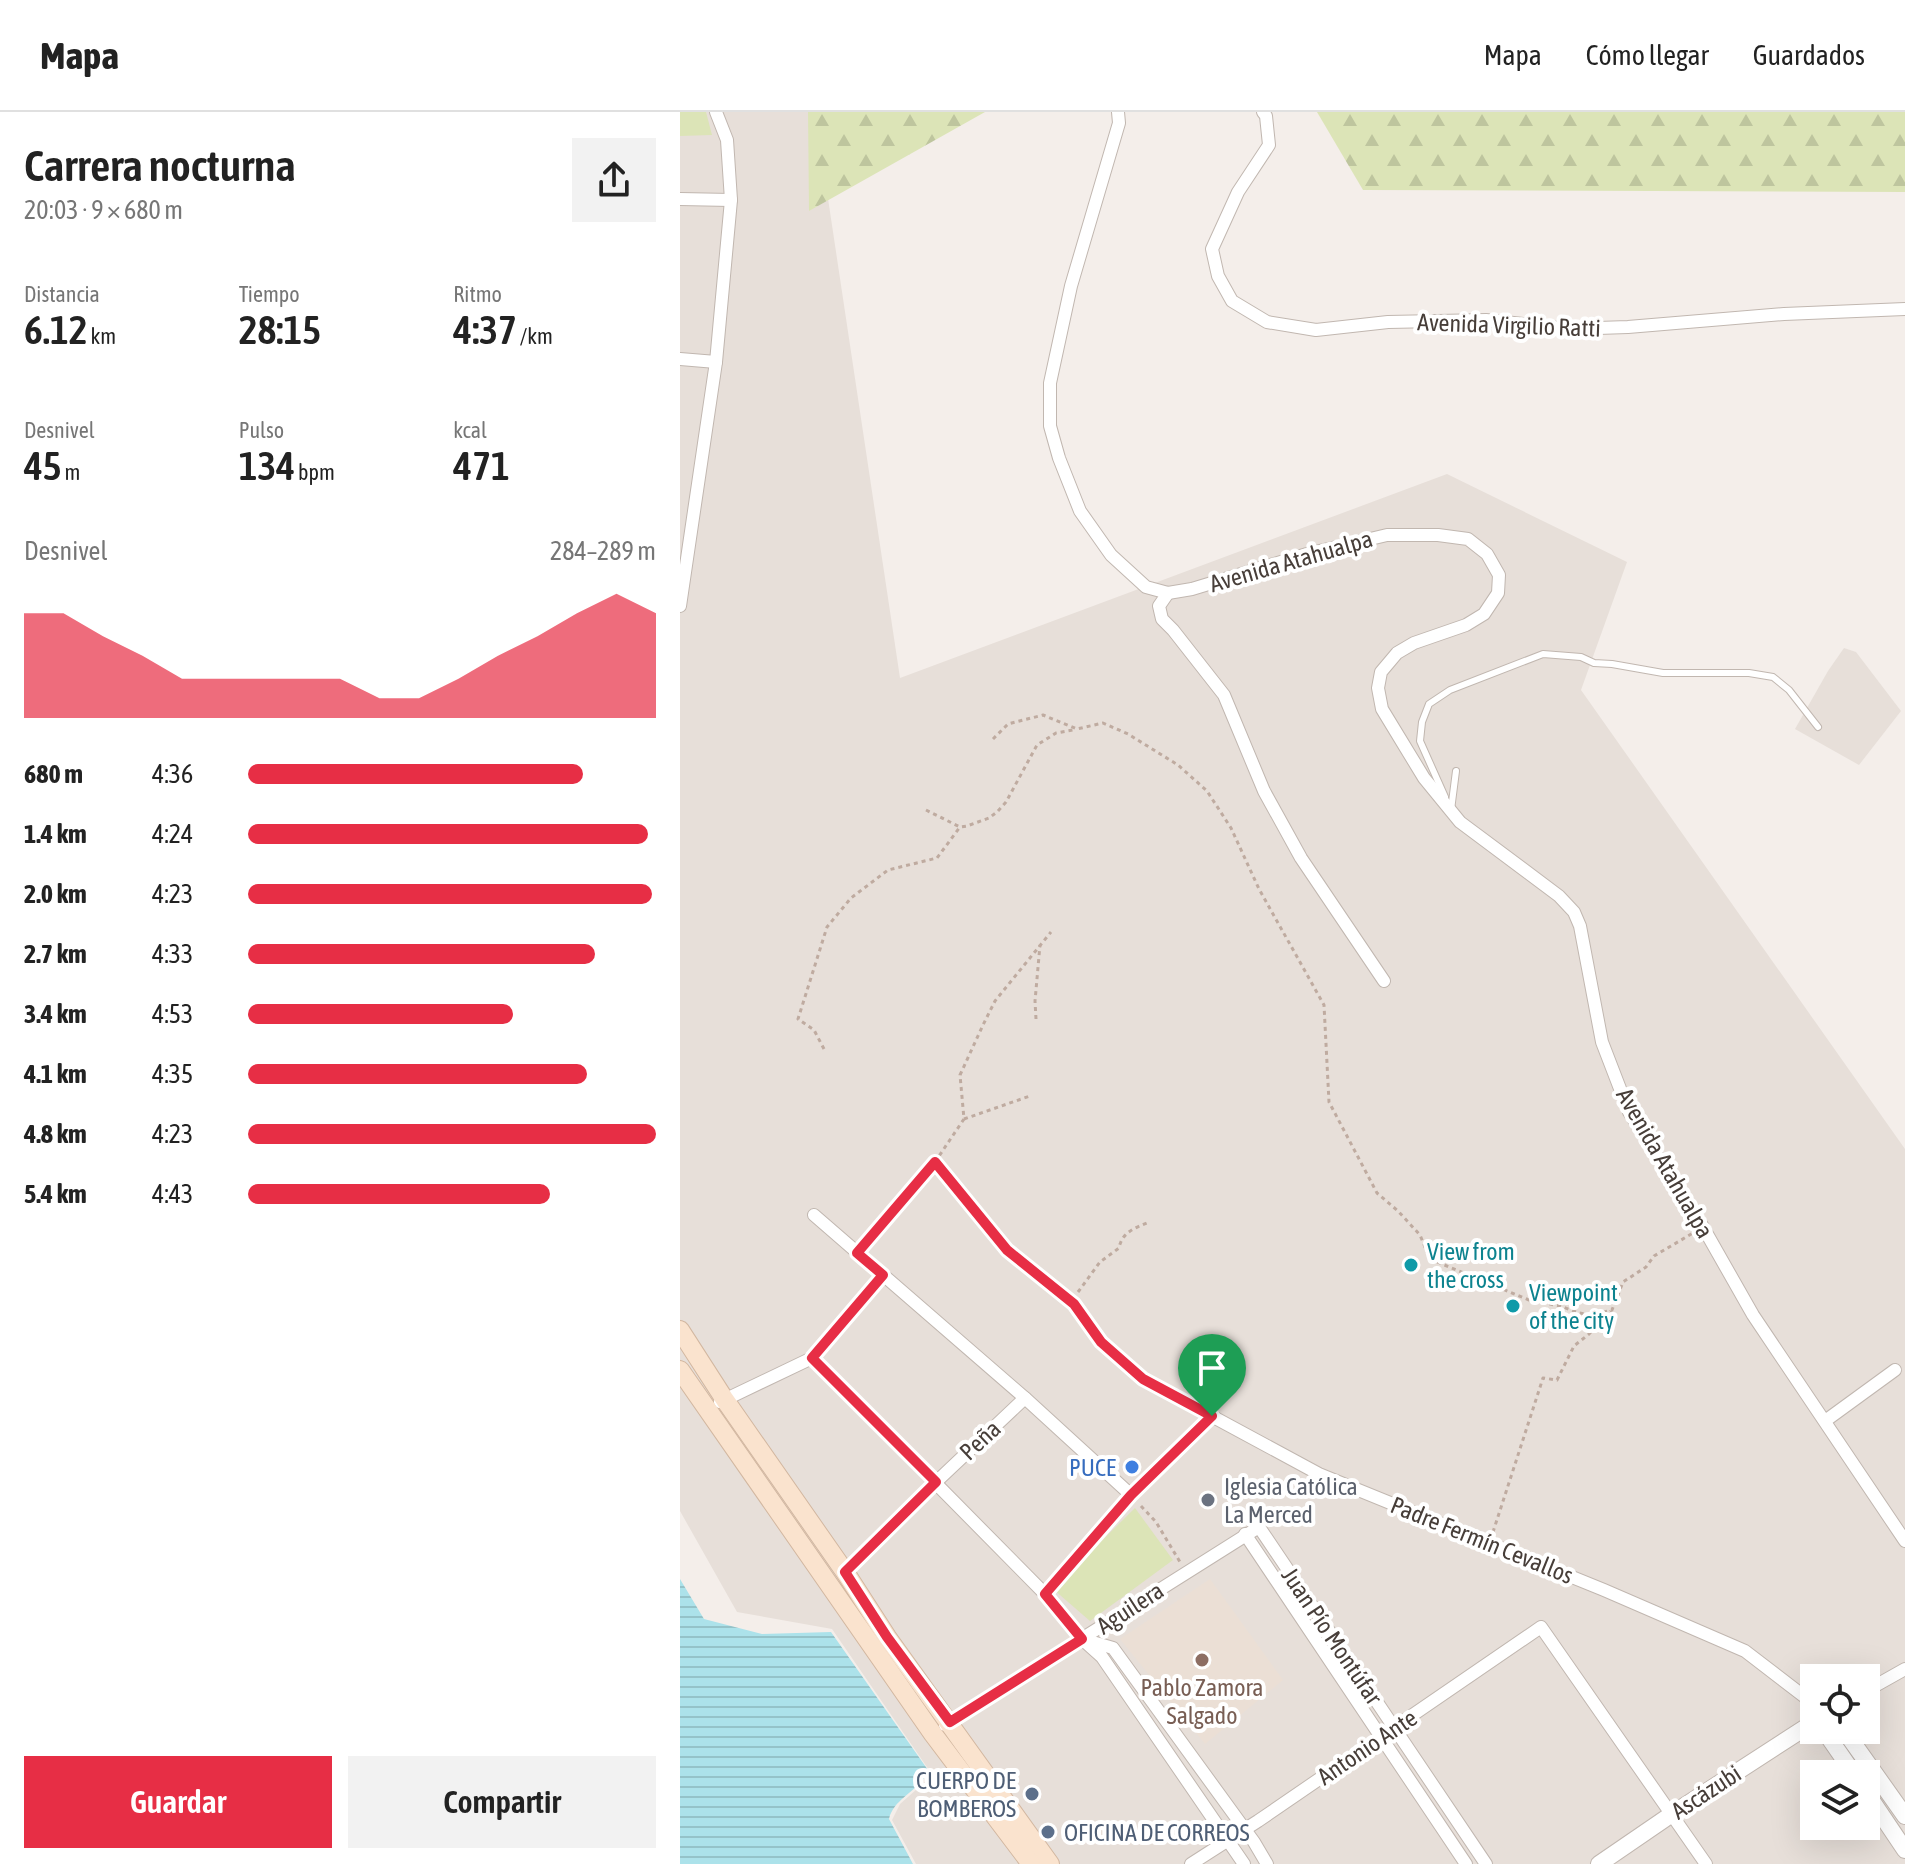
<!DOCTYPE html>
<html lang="es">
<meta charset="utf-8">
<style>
:root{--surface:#fff;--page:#f2f2f2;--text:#222;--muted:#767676;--line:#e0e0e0;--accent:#e72e45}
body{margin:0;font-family:"Asap Condensed",sans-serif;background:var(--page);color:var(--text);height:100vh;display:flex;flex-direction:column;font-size:30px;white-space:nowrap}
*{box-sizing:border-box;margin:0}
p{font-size:26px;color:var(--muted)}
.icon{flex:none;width:44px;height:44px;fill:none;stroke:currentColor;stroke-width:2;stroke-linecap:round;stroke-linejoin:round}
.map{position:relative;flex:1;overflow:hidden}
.panel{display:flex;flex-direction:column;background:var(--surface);width:680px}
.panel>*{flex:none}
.tools{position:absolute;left:1120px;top:1552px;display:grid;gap:16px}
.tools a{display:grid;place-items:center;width:80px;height:80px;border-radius:0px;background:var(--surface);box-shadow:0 8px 32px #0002;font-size:40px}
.pin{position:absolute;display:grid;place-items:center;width:68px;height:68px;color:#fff;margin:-82px -34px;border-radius:50% 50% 50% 0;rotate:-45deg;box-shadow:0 0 8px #0007}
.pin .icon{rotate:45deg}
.round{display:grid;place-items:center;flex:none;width:84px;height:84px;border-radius:0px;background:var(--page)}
.summary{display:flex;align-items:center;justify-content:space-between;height:136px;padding:0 24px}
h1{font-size:44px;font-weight:600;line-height:60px}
.stats{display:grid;grid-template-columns:repeat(3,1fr);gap:12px;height:136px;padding:8px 24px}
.stats div{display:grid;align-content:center}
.stats b{font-size:40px;font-weight:600}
.stats small{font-size:22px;font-weight:400}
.stats p{font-size:22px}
.chart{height:224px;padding:16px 24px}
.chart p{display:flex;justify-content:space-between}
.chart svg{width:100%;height:144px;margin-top:8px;fill:var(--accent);opacity:.7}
.action{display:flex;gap:16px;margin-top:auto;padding:16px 24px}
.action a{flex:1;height:92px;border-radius:0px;background:var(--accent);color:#fff;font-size:32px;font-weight:600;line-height:92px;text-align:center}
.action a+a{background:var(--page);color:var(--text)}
ul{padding:0 24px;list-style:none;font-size:26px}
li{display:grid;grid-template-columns:128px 96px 1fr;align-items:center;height:60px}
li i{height:20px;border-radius:10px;background:var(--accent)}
header{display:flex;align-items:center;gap:48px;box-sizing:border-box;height:112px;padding:0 40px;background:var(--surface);border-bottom:2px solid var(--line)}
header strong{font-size:38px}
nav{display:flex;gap:44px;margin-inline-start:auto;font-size:28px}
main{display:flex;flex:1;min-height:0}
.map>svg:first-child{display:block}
</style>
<header>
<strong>Mapa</strong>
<nav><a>Mapa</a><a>Cómo llegar</a><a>Guardados</a></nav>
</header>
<main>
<section class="panel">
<div class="summary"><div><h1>Carrera nocturna</h1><p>20:03 · 9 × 680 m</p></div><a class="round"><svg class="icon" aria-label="share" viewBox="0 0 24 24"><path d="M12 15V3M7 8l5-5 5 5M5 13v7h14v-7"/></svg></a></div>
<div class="stats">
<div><p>Distancia</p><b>6.12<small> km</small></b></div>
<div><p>Tiempo</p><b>28:15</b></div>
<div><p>Ritmo</p><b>4:37<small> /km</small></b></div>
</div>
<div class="stats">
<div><p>Desnivel</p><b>45<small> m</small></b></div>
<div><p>Pulso</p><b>134<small> bpm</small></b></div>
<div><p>kcal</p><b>471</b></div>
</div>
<div class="chart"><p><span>Desnivel</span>284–289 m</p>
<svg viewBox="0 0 160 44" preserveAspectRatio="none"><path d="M0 44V12L10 12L20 19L30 25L40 32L50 32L60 32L70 32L80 32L90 38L100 38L110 32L120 25L130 19L140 12L150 6L160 12V44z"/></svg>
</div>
<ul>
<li><b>680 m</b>4:36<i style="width:82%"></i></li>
<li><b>1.4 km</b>4:24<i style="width:98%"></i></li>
<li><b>2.0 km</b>4:23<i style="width:99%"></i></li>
<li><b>2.7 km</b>4:33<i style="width:85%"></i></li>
<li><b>3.4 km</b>4:53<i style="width:65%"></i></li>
<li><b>4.1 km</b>4:35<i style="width:83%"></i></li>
<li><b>4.8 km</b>4:23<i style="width:100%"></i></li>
<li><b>5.4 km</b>4:43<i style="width:74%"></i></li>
</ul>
<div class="action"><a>Guardar</a><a>Compartir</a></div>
</section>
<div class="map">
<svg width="1225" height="1752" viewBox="0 0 1225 1752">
<defs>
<pattern id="forest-firs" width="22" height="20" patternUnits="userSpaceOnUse" patternTransform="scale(2)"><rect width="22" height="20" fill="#dce4b7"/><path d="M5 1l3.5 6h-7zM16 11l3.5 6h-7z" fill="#bec59e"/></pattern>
<pattern id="water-rules" width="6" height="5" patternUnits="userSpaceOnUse" patternTransform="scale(2)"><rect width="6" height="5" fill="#ace2ea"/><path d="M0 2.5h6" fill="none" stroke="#95c3c9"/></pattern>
</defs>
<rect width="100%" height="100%" fill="#f4eeea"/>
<g fill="#e7dfd9" fill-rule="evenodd">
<path d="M0 0H135L220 566 767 362 947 450 901 578 1225 1037V1752H236L212 1708 220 1692 246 1669 249 1658 152 1517 57 1500 0 1399ZM1134 1566H1186V1618H1134ZM1134 1662H1186V1714H1134Z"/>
<path d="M1164 536 1176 540 1221 599 1179 653 1115 617 1148 559Z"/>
</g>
<path fill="#ebdfd5" d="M530 1467 603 1568 525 1632 440 1527Z"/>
<g fill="#dce4b7">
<path d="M0 0H26L32 23 0 24Z"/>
<path d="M455 1396 493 1448 410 1509 373 1477Z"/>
</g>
<g fill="url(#forest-firs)">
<path d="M128 0H305L129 99Z"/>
<path d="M637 0H1225V80L683 78Z"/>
</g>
<path fill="url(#water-rules)" d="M0 1467 24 1507 82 1522 151 1520 248 1658C241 1679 214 1685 209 1707L233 1752H0Z"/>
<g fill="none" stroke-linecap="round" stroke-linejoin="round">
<g stroke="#c1b7b0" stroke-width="8">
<g id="service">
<path d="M765 685 740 629 742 610 749 592 770 578 863 542 901 545 914 551 932 552 983 561H1069L1093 565 1109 578 1138 615"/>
<path d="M771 698 776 659"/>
</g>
</g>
<g stroke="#c1b7b0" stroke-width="11">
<path id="pedestrian" d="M165 1460 256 1370"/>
</g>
<g stroke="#c1b7b0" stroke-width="14">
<g id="minor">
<path d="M438 0 439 11 391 174 370 271V314L379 346 400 399 431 443 466 475 488 481 512 477 627 442 707 423H758L788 427 807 442 819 463 818 481 804 502 786 513 734 531 717 541 701 560 698 576 702 597 744 666 780 710 879 784 894 800 900 814 922 930 949 1000 1023 1115 1073 1203 1225 1429"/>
<path d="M583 0 586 4 589 33 558 80 532 137 538 164 552 189 587 210 636 218 708 210 806 208 888 217 948 215 1104 202 1225 197"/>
<path d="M0 87 51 88"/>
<path d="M0 247 36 250"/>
<path d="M488 481 479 494 482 507 493 518 544 583 584 679 621 746 704 869"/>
<path d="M0 494 36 250 51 88 47 28 36 0"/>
<path d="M134 1103 345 1286 451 1383 365 1482"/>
<path d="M327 1138 394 1192 421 1230 463 1267 639 1362 924 1478 1065 1539 1134 1592"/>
<path d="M132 1246 365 1482 402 1527"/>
<path d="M40 1290 132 1246 203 1163"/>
<path d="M1145 1309 1215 1258"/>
<path d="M256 1370 345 1286"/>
<path d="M565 1422 786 1752"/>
<path d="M1186 1579 1225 1557"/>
<path d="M265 1613 579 1415 806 1752"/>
<path d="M511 1752 578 1709 861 1515 1026 1752"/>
<path d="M564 1752 422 1545 402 1527 433 1536 574 1730 587 1752"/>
</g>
</g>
<g stroke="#c1b7b0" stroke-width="18">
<g id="tertiary">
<path d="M1147 1618V1623L1174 1662"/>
<path d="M1164 1618 1225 1704"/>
<path d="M1186 1680 1225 1738"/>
<path d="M919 1752 992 1702 1134 1610"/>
</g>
</g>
<g stroke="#d2b7a0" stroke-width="20">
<g id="secondary">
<path d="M0 1218 45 1288 165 1460 207 1525 370 1752"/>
<path d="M0 1258 253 1622 351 1752"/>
</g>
</g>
<g stroke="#bfaba0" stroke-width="3" stroke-dasharray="4 4" stroke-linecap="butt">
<path d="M313 627 328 612 363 603 397 617 423 611 448 622 498 653 527 679 551 716 579 777 644 893 649 990 697 1081 718 1099 740 1123 750 1147 849 1188 880 1194 899 1201 913 1203 932 1198 943 1170 966 1155 974 1144 1013 1121"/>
<path d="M246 698 280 715 287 714 309 706 317 700 326 690 357 633 376 621 393 618"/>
<path d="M356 907 355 889 360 833"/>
<path d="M144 937 134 918 118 907 147 815 171 786 208 758 257 746 280 715"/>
<path d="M284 1007 350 984"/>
<path d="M255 1050 284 1007 280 963 303 913 315 889 371 820"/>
<path d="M185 1132 255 1050 319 1127"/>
<path d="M398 1180 420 1150 439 1136C442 1120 455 1116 469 1110"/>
<path d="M459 1374 523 1313"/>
<path d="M461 1394 476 1410 500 1450"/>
<path d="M813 1420 863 1266 877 1268 894 1234 909 1222 931 1199"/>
</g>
<use href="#service" stroke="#fff" stroke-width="6"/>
<use href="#pedestrian" stroke="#fff" stroke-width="9"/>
<use href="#minor" stroke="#fff" stroke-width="12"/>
<use href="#tertiary" stroke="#fff" stroke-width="16"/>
<use href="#secondary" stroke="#fae3ce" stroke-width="18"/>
</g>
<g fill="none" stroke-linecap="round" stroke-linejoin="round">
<g stroke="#fff" stroke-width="16">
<path id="route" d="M255 1050 327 1138 394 1192 421 1230 463 1267 532 1304 451 1383 365 1482 402 1527 270 1610 207 1525 165 1460 256 1370 132 1246 203 1163 177 1141Z"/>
</g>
<use href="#route" stroke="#e72e45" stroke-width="10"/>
</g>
<g fill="#0f9aa8" stroke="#fff" stroke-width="3">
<circle cx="731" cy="1153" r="8"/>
<circle cx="833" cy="1194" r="8"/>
</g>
<circle fill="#3f7fe0" stroke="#fff" stroke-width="3" cx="452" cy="1355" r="8"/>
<circle fill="#6b7280" stroke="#fff" stroke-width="3" cx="528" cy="1388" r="8"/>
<circle fill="#8d6e63" stroke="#fff" stroke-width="3" cx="522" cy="1548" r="8"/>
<g fill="#5c6f8a" stroke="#fff" stroke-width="3">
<circle cx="352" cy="1682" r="8"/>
<circle cx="368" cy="1720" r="8"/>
</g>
<g text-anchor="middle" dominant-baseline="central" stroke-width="8" stroke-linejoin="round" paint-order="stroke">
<g font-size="24" fill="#473e39" stroke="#fff">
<text transform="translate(829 213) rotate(2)">Avenida Virgilio Ratti</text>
<text transform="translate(611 449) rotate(-16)">Avenida Atahualpa</text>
<text transform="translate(985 1051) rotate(60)">Avenida Atahualpa</text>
<text transform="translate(300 1328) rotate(-43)">Peña</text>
<text transform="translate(802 1428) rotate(22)">Padre Fermín Cevallos</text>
<text transform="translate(450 1496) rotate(-33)">Aguilera</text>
<text transform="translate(652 1524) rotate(56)">Juan Pío Montúfar</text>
<text transform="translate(687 1635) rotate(-34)">Antonio Ante</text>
<text transform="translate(1026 1680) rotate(-33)">Ascázubi</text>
</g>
<g font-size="24" fill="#0d838f" stroke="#fff" text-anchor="start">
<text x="747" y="1139">View from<tspan x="747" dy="28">the cross</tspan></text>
<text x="849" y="1180">Viewpoint<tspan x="849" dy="28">of the city</tspan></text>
</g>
<g font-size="24" fill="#366cbe" stroke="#fff" text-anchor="end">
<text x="436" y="1355">PUCE</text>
</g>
<g font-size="24" fill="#5b616d" stroke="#fff" text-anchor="start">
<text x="544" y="1374">Iglesia Católica<tspan x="544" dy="28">La Merced</tspan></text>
</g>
<g font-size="24" fill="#785e54" stroke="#fff">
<text x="522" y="1575">Pablo Zamora<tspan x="522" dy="28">Salgado</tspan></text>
</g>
<g font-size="24" fill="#4e5e75" stroke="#fff" text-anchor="end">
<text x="336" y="1668">CUERPO DE<tspan x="336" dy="28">BOMBEROS</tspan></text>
<text x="384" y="1720" text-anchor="start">OFICINA DE CORREOS</text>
</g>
</g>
</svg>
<div class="tools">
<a><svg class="icon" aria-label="locate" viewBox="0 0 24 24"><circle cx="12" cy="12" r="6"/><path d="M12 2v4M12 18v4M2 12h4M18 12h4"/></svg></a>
<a><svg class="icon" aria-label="layers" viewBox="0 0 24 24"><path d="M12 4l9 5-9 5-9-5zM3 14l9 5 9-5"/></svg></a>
</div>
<div class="pin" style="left:532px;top:1304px;background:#1e9e55"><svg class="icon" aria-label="arrive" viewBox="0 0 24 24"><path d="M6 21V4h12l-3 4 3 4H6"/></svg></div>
</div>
</main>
